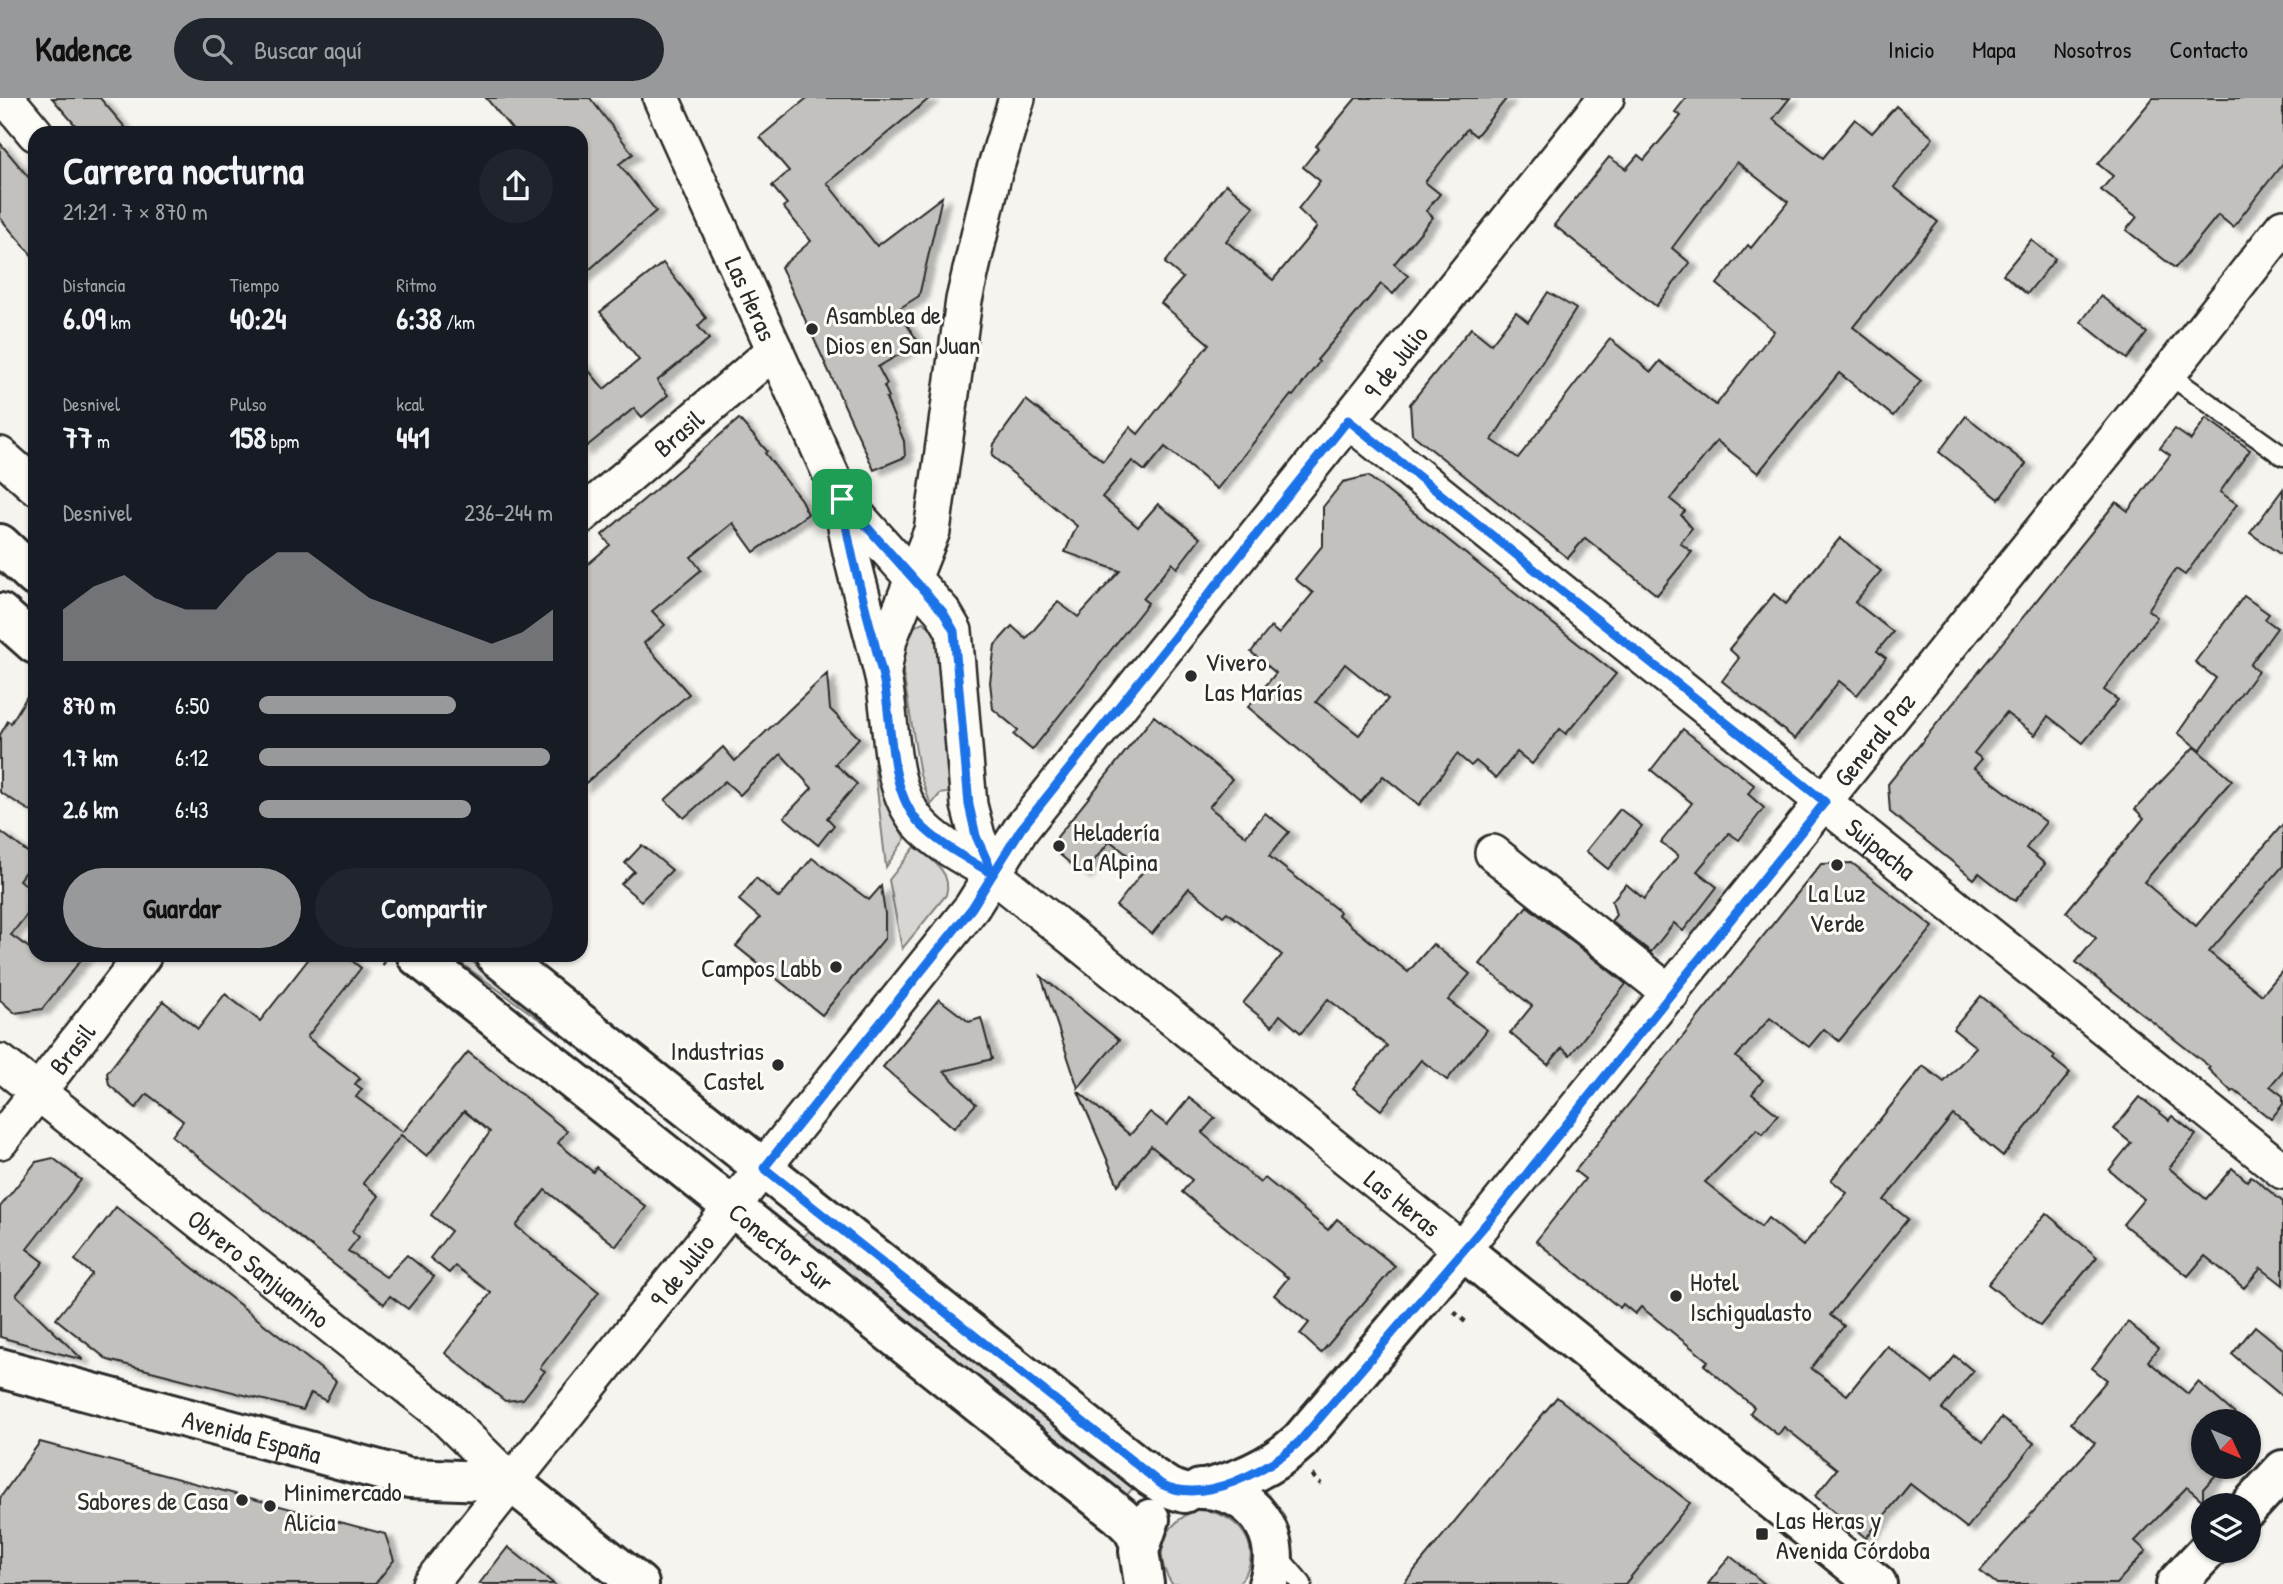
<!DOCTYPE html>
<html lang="es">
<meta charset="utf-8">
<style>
:root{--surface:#171b24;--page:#20242c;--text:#f1f3f6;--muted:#9ea1a6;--accent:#98999b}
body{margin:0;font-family:"Patrick Hand",sans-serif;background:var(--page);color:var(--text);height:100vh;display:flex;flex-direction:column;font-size:26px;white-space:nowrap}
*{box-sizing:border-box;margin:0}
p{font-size:23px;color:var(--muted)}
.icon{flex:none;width:38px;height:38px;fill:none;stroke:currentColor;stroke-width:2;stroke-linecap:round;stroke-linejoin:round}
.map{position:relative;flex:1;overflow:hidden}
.panel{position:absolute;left:28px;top:28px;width:560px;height:836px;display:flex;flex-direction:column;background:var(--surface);border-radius:21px;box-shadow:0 2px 5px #0004}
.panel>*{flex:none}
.needle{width:46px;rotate:134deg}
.buttons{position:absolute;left:2191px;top:1311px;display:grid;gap:14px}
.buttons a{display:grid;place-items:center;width:70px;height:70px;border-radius:50%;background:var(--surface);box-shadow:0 2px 5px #0004;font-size:35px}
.pin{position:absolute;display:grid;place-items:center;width:60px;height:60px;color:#fff;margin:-30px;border-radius:14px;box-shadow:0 4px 10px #0006}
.round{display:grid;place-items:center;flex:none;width:74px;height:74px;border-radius:37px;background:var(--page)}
.summary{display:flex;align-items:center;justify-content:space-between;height:119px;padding:0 35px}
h1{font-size:38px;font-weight:700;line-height:52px}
.stats{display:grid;grid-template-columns:repeat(3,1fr);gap:10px;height:119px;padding:7px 35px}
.stats div{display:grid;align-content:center}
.stats b{font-size:30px;font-weight:700}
.stats small{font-size:19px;font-weight:400}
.stats p{font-size:19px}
.chart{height:196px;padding:14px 35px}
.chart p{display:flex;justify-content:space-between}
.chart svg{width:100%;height:126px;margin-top:7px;fill:var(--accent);opacity:.7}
.primary-button{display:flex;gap:14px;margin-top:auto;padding:14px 35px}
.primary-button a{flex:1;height:80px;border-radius:42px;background:var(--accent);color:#111;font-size:28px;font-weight:700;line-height:80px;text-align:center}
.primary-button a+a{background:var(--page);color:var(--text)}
ul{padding:0 35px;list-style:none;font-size:23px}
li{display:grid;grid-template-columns:112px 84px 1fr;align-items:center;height:52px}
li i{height:18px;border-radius:9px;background:var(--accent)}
header{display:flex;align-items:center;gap:42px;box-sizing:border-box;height:98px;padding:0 35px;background:var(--accent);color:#111}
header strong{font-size:33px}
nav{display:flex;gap:38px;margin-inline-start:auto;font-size:24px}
.search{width:490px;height:63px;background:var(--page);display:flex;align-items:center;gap:18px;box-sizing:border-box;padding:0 24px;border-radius:38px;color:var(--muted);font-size:26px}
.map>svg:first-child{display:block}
</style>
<header>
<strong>Kadence</strong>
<div class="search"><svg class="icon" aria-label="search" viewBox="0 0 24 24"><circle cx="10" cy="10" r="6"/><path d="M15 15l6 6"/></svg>Buscar aquí</div>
<nav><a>Inicio</a><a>Mapa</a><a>Nosotros</a><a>Contacto</a></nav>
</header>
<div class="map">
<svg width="2283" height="1486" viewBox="0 0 2283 1486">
<defs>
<filter id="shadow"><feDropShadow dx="8" dy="4.5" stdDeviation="2" flood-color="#0004"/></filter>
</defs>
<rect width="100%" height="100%" fill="#f5f4ef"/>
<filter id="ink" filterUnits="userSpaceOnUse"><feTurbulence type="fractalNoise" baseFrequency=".0143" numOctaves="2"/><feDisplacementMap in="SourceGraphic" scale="14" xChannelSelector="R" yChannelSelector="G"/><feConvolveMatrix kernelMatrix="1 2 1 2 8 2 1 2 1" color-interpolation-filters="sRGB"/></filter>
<g filter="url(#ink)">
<g fill="#d7d6d2" stroke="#81807e" stroke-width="2">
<path d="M923 524 938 535 955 694 940 696 931 707 920 677 902 568C902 551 906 530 923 524Z"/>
<path d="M874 665 888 710 905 741 886 769Z"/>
<path d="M915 749C931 761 953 774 946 797L902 851 889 782Z"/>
<path d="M451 858H465L693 1040 575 947Z"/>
<path d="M809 1132 1133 1390 1127 1397 803 1139Z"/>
<path d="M1195 1412C1236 1411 1270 1451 1238 1486H1172C1152 1456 1163 1427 1195 1412Z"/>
</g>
<g fill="#c2c1be" stroke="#2b2b2b" stroke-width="2" fill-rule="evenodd" filter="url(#shadow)">
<path d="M52 0H100L130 35H82Z"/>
<path d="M486 0H590L633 56 619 66 656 113 581 179V35H515Z"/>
<path d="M807 0H930L827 85 877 148 942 99 919 198 897 212 919 245 878 269 887 286 884 288 889 299 886 300 904 343 905 359 874 372 781 169 811 143 783 109 787 106 772 88 789 73 760 39Z"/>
<path d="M1356 0H1507L1476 38 1467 31 1425 84 1440 96 1426 113 1433 119 1394 166 1408 178 1393 196 1381 186 1317 262 1319 264 1293 298 1291 297 1217 391 1165 349 1145 373 1132 363 1102 399 1138 429 1158 406 1200 440 1177 470 1172 465 1143 501 1148 505 1032 652 1014 637 1018 632 993 611 990 584 995 547 1012 528 1026 541 1058 504 1078 519 1120 473 1065 454 1077 428 992 358 994 346 1026 302 1103 363 1130 329 1138 336 1209 246 1161 205 1183 180 1165 165 1226 86 1254 109 1226 143 1273 182 1317 129 1298 111 1320 83 1303 69 1318 50 1316 48Z"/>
<path d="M1686 0H1790L1773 21 1823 60 1855 21 1872 35 1896 8 1933 40 1894 89 1938 124 1853 229 1921 283 1893 318 1839 275 1758 375 1717 343 1670 401 1685 413 1681 417 1692 430 1680 445 1692 454 1657 497 1585 440 1568 460 1412 336 1410 306 1471 230 1491 246 1516 214 1528 224 1548 194 1576 211 1492 342 1518 360 1610 241 1651 274 1660 263 1716 307 1774 233 1717 186 1748 147 1751 150 1788 104 1737 64 1672 150 1690 165 1656 208 1554 127 1609 59 1626 71 1638 57 1644 62 1681 18 1675 14Z"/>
<path d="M2153 0H2283V65L2233 129 2218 117 2175 170 2126 132 2137 119 2101 92 2113 78 2098 66Z"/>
<path d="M0 45 35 87V161L0 120Z"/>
<path d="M2031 142 2055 161 2027 196 2003 176Z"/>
<path d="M663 165 706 220 698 228 709 241 657 283 668 297 642 319 634 310 581 353V263L604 291 639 262 600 214Z"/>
<path d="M2101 198 2147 235 2127 261 2081 224Z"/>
<path d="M1966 318 2026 366 1999 401 1939 354Z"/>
<path d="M2206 320 2250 352 2220 394 2237 406 2185 477 2176 471 2148 512 2157 519 2104 592 2118 602 2083 645 2048 618 2035 637 2006 615 1974 655 1982 661 1974 670 2046 724 2026 750 2045 766 2015 803 1979 775 1974 781 1890 714 1888 686 2116 404 2128 413 2170 357 2160 350 2175 331 2191 342Z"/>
<path d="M739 321 767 353 765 355 801 402 808 416 754 454 733 425 691 459 701 472 652 513 665 527 644 545 689 596 581 689V472L610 447 602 437Z"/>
<path d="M1368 378 1616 576 1566 636 1560 631 1532 666 1517 654 1496 680 1476 663 1471 668 1457 656 1419 707 1383 678 1361 704 1248 609 1276 575 1251 554 1271 529 1279 536 1313 495 1295 481 1323 447V409L1343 384ZM1345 566 1388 601 1359 637 1316 604Z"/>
<path d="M2283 391V458L2250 435Z"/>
<path d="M1840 440 1881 473 1855 504 1893 534 1877 553 1886 560 1857 597 1839 583 1795 641 1722 583 1739 560 1729 551 1774 496 1786 506Z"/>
<path d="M2244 498 2269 516 2265 521 2277 530 2250 567 2258 573 2200 652 2178 635 2216 580 2195 564Z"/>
<path d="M827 576 830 611 859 640 835 666 857 686 827 720 834 727 818 747 784 719 812 690 781 656 740 697 725 683 684 720 665 702 723 649 735 663Z"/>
<path d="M35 585V716L0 694V637L8 623 11 625Z"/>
<path d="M1154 618 1232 681 1209 709 1246 738 1265 715 1289 734 1269 758 1340 814 1338 817 1408 874 1433 846 1470 876 1448 902 1487 932 1447 982 1421 962 1381 1012 1353 990 1387 948 1328 901 1301 935 1280 917 1272 928 1243 905 1282 857 1227 814 1223 818 1189 790 1152 836 1116 808 1145 771 1110 743 1083 776 1058 755 1057 739Z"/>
<path d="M1683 631 1754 687 1748 696 1764 710 1739 742 1729 735 1697 773 1717 789 1683 833 1674 825 1651 854 1611 823 1616 817 1612 803 1626 786 1644 801 1678 758 1661 744 1692 705 1651 672Z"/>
<path d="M2194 649 2232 682 2144 784 2196 828 2283 726V768L2209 854 2262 897 2283 872V973L2270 988 2283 998V1006L2271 1021 2234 992 2232 994 2208 971 2210 969 2076 864 2096 840 2066 814 2144 720 2135 711Z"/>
<path d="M1620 711 1642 728 1608 771 1586 753Z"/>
<path d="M0 733 35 760 19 782 35 793V806L11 837 35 854V858H84L42 911 15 915 0 902Z"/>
<path d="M642 747 672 772 641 803 621 786 634 773 625 765Z"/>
<path d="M812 760 869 802 881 788 885 816V840L822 917 736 848 760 820 739 802 756 780 779 800Z"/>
<path d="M1852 765 1933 829 1839 943 1824 931 1809 949 1770 920 1736 959 1763 982 1752 996 1778 1017 1763 1036 1757 1031 1705 1084 1761 1129 1768 1120 1803 1148 1847 1095 1831 1082 1923 968 1944 984 1976 949 1953 931 1981 898 2055 958 2053 961 2070 975 2003 1058 1953 1017 1884 1102 1908 1121 1830 1217 1844 1228 1811 1270 1847 1297 1887 1248 1933 1285 1955 1258 1973 1273 1942 1311 1983 1344 2001 1320 2034 1345 1967 1430 1910 1386 1866 1440 1815 1398 1837 1371 1784 1329 1778 1337 1750 1315 1754 1309 1704 1267 1708 1263 1641 1209 1635 1216 1623 1206 1620 1210 1536 1143 1585 1081 1575 1073 1821 766Z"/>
<path d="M1527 808 1626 886 1570 957 1562 950 1548 967 1510 935 1532 908 1480 866Z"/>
<path d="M311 858H346L361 870 307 939 360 980 355 986 362 991 356 999 403 1034 468 954 567 1033 558 1045 593 1074 596 1069 646 1109 616 1148 545 1092 516 1128 599 1194 540 1270 545 1273 523 1301 505 1303 445 1255 491 1195 455 1168 449 1175 430 1160 451 1133 431 1117 490 1034 464 1013 427 1058 401 1037 363 1085 379 1098 352 1133 359 1139 348 1153 386 1179 407 1157 434 1179 408 1211 390 1198 384 1206 172 1038 183 1023 147 996 136 1010 109 987 107 975 163 903 198 931 225 896 260 923Z"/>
<path d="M1041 878 1119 942 1078 990Z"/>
<path d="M939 901 969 924 981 920 992 961 944 973 976 1006 954 1030 883 969Z"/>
<path d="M1078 993 1130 1037 1150 1014 1167 1027 1189 1000 1215 1020 1202 1035 1260 1085 1265 1080 1328 1132 1337 1121 1395 1168 1321 1255 1300 1236 1309 1225 1274 1197 1288 1180 1182 1094 1192 1082 1151 1048 1118 1087Z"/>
<path d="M2140 999 2169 1022 2172 1018 2196 1037 2169 1070 2206 1101 2232 1070 2247 1083 2251 1078 2283 1104V1187L2261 1170 2244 1190 2205 1158 2188 1178 2123 1126 2144 1101 2109 1072 2131 1045 2114 1031Z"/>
<path d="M53 1060 81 1082 27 1151 44 1164 16 1197 83 1262 0 1239V1109L36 1064Z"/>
<path d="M116 1109 336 1283 326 1303 311 1295 303 1312 108 1262 56 1221 92 1176 75 1162Z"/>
<path d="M2046 1115 2097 1159 2040 1228 1988 1186Z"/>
<path d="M2128 1224 2158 1250 2148 1263 2188 1296 2198 1284 2243 1323H2203V1368H2224L2203 1391V1403L2187 1389 2135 1443 2146 1453 2116 1486H1997L1980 1473 2095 1345 2071 1325 2107 1282 2092 1270Z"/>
<path d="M2255 1228 2283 1251V1299L2232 1256Z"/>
<path d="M1557 1299 1690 1405 1647 1459 1625 1486H1403Z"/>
<path d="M40 1344 385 1436 394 1462 375 1486H0V1400Z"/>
<path d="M508 1449 554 1486H479Z"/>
<path d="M1730 1458 1765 1486H1708Z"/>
</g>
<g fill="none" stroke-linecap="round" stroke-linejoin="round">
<g stroke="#2b2b2b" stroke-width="23">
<g id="lane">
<path d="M2168 276 2283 358"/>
<path d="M1277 1457 1302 1486"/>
</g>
</g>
<g stroke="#2b2b2b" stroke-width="40">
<g id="street">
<path d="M6 0 35 35"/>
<path id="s1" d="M661 0 842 401C849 462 869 519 883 579 893 624 887 687 918 724 938 747 968 761 993 776L1462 1152 2168 276 2283 129"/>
<path id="s2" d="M1348 322 2283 1073"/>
<path d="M0 357 35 388"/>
<path d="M842 401 943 514 954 533 969 707 977 738 993 776"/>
<path id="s3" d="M581 418 775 252"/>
<path d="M883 574 889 541 932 433 964 202 993 78 1017 0"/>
<path d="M1493 755 1671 896"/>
<path id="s4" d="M0 964 441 1315 511 1384"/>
<path id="s5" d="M0 1043 143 858"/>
<path id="s6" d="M430 1486 972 809 1021 731 1606 0"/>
</g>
</g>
<g stroke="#2b2b2b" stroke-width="44">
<g id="secondary">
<path id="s7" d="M0 1270 409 1380 511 1384 639 1486"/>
<path d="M2249 1409 2283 1372"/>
<path d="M2176 1486 2208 1452"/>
</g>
</g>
<g stroke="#2b2b2b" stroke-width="44">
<g id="primary">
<path d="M0 446 35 479"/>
<path d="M0 515 35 546"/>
<path id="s8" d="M417 858 1120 1418 1132 1430 1140 1445"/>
<path d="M496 858 1152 1379 1169 1390 1184 1395"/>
<path d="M1200 1391C1252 1390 1286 1437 1268 1486"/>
<path d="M1205 1391C1240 1383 1274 1367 1300 1343L1462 1152 1877 1486"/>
<path d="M1144 1486 1139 1453 1150 1421"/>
</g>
</g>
<g stroke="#2b2b2b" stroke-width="4.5" stroke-dasharray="5 5" stroke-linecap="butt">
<path d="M375 858 385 866"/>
<path d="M1454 1214 1469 1227"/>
<path d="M1312 1377 1321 1386"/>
</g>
<use href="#lane" stroke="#fdfcf7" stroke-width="18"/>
<use href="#street" stroke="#fdfcf7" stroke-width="35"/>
<use href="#secondary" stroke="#fdfcf7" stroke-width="38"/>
<use href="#primary" stroke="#fdfcf7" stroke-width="38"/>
</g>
</g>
<g fill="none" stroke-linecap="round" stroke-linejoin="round" filter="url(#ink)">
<g stroke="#fff" stroke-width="14">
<path id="route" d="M842 401 943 514 954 533 969 707 976 738 993 776 972 810 764 1070 1161 1386C1204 1408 1268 1372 1300 1343L1497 1113 1825 704 1348 322 1021 731 993 776C968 761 938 746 918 724 887 687 893 624 883 579 869 519 850 462 842 401"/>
</g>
<use href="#route" stroke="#1a73e8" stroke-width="9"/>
</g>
<g fill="#2b2b2b" stroke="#fdfcf7" stroke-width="2.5">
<circle cx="812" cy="231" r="7"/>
<circle cx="1191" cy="578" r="7"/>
<circle cx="1059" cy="748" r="7"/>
<circle cx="1837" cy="767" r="7"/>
<circle cx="836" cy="869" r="7"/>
<circle cx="778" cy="967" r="7"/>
<circle cx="1676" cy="1198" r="7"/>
<circle cx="242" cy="1402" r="7"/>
<circle cx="270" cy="1408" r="7"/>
<rect x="1755" y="1429" width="14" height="14" rx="3.5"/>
</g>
<g text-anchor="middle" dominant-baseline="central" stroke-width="6" stroke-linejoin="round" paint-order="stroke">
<g font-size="26" fill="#2b2b2b" stroke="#fdfcf7">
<text stroke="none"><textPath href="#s1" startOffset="220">Las Heras</textPath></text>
<text stroke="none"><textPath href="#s6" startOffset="1558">9 de Julio</textPath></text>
<text stroke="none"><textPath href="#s3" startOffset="128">Brasil</textPath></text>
<text stroke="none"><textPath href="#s1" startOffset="2123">General Paz</textPath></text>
<text stroke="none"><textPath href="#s2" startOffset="684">Suipacha</textPath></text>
<text stroke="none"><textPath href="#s5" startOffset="117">Brasil</textPath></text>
<text stroke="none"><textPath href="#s1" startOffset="1391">Las Heras</textPath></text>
<text stroke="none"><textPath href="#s8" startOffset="466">Conector Sur</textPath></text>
<text stroke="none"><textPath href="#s4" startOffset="331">Obrero Sanjuanino</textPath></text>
<text stroke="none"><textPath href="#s6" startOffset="402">9 de Julio</textPath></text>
<text stroke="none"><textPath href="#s7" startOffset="261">Avenida España</textPath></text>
</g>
<g font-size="26" fill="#2b2b2b" stroke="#fdfcf7" text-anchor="start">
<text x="826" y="216">Asamblea de<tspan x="826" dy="30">Dios en San Juan</tspan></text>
<text x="1205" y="563">Vivero<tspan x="1205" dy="30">Las Marías</tspan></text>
<text x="1073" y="733">Heladería<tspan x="1073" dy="30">La Alpina</tspan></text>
<text x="1837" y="794" text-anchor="middle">La Luz<tspan x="1837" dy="30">Verde</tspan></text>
<text x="822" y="869" text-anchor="end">Campos Labb</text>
<text x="764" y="952" text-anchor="end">Industrias<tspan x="764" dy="30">Castel</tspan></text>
<text x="1690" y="1183">Hotel<tspan x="1690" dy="30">Ischigualasto</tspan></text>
<text x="284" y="1393">Minimercado<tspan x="284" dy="30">Alicia</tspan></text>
<text x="228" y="1402" text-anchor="end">Sabores de Casa</text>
<text x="1776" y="1421">Las Heras y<tspan x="1776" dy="30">Avenida Córdoba</tspan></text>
</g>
</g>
</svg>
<div class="buttons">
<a><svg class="needle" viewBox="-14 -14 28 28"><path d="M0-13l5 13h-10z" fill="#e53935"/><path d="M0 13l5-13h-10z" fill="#9ea1a6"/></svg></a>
<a><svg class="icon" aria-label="layers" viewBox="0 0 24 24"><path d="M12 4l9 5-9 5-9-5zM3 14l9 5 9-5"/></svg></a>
</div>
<div class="pin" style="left:842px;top:401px;background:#1e9e55"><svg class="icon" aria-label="arrive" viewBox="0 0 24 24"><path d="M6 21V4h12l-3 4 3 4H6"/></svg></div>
<section class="panel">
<div class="summary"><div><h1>Carrera nocturna</h1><p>21:21 · 7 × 870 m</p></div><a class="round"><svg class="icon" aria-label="share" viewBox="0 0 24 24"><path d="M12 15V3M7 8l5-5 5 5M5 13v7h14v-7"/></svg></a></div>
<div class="stats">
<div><p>Distancia</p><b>6.09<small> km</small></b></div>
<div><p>Tiempo</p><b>40:24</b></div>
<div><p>Ritmo</p><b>6:38<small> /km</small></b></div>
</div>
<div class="stats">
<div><p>Desnivel</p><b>77<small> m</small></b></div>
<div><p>Pulso</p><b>158<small> bpm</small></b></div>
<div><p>kcal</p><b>441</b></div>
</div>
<div class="chart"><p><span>Desnivel</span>236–244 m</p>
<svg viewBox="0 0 160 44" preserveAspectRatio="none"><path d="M0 44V26L10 18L20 14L30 22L40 26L50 26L60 14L70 6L80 6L90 14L100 22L110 26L120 30L130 34L140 38L150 34L160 26V44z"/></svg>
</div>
<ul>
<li><b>870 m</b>6:50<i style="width:67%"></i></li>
<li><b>1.7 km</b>6:12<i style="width:99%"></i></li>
<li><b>2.6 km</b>6:43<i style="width:72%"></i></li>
</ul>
<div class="primary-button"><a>Guardar</a><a>Compartir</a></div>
</section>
</div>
